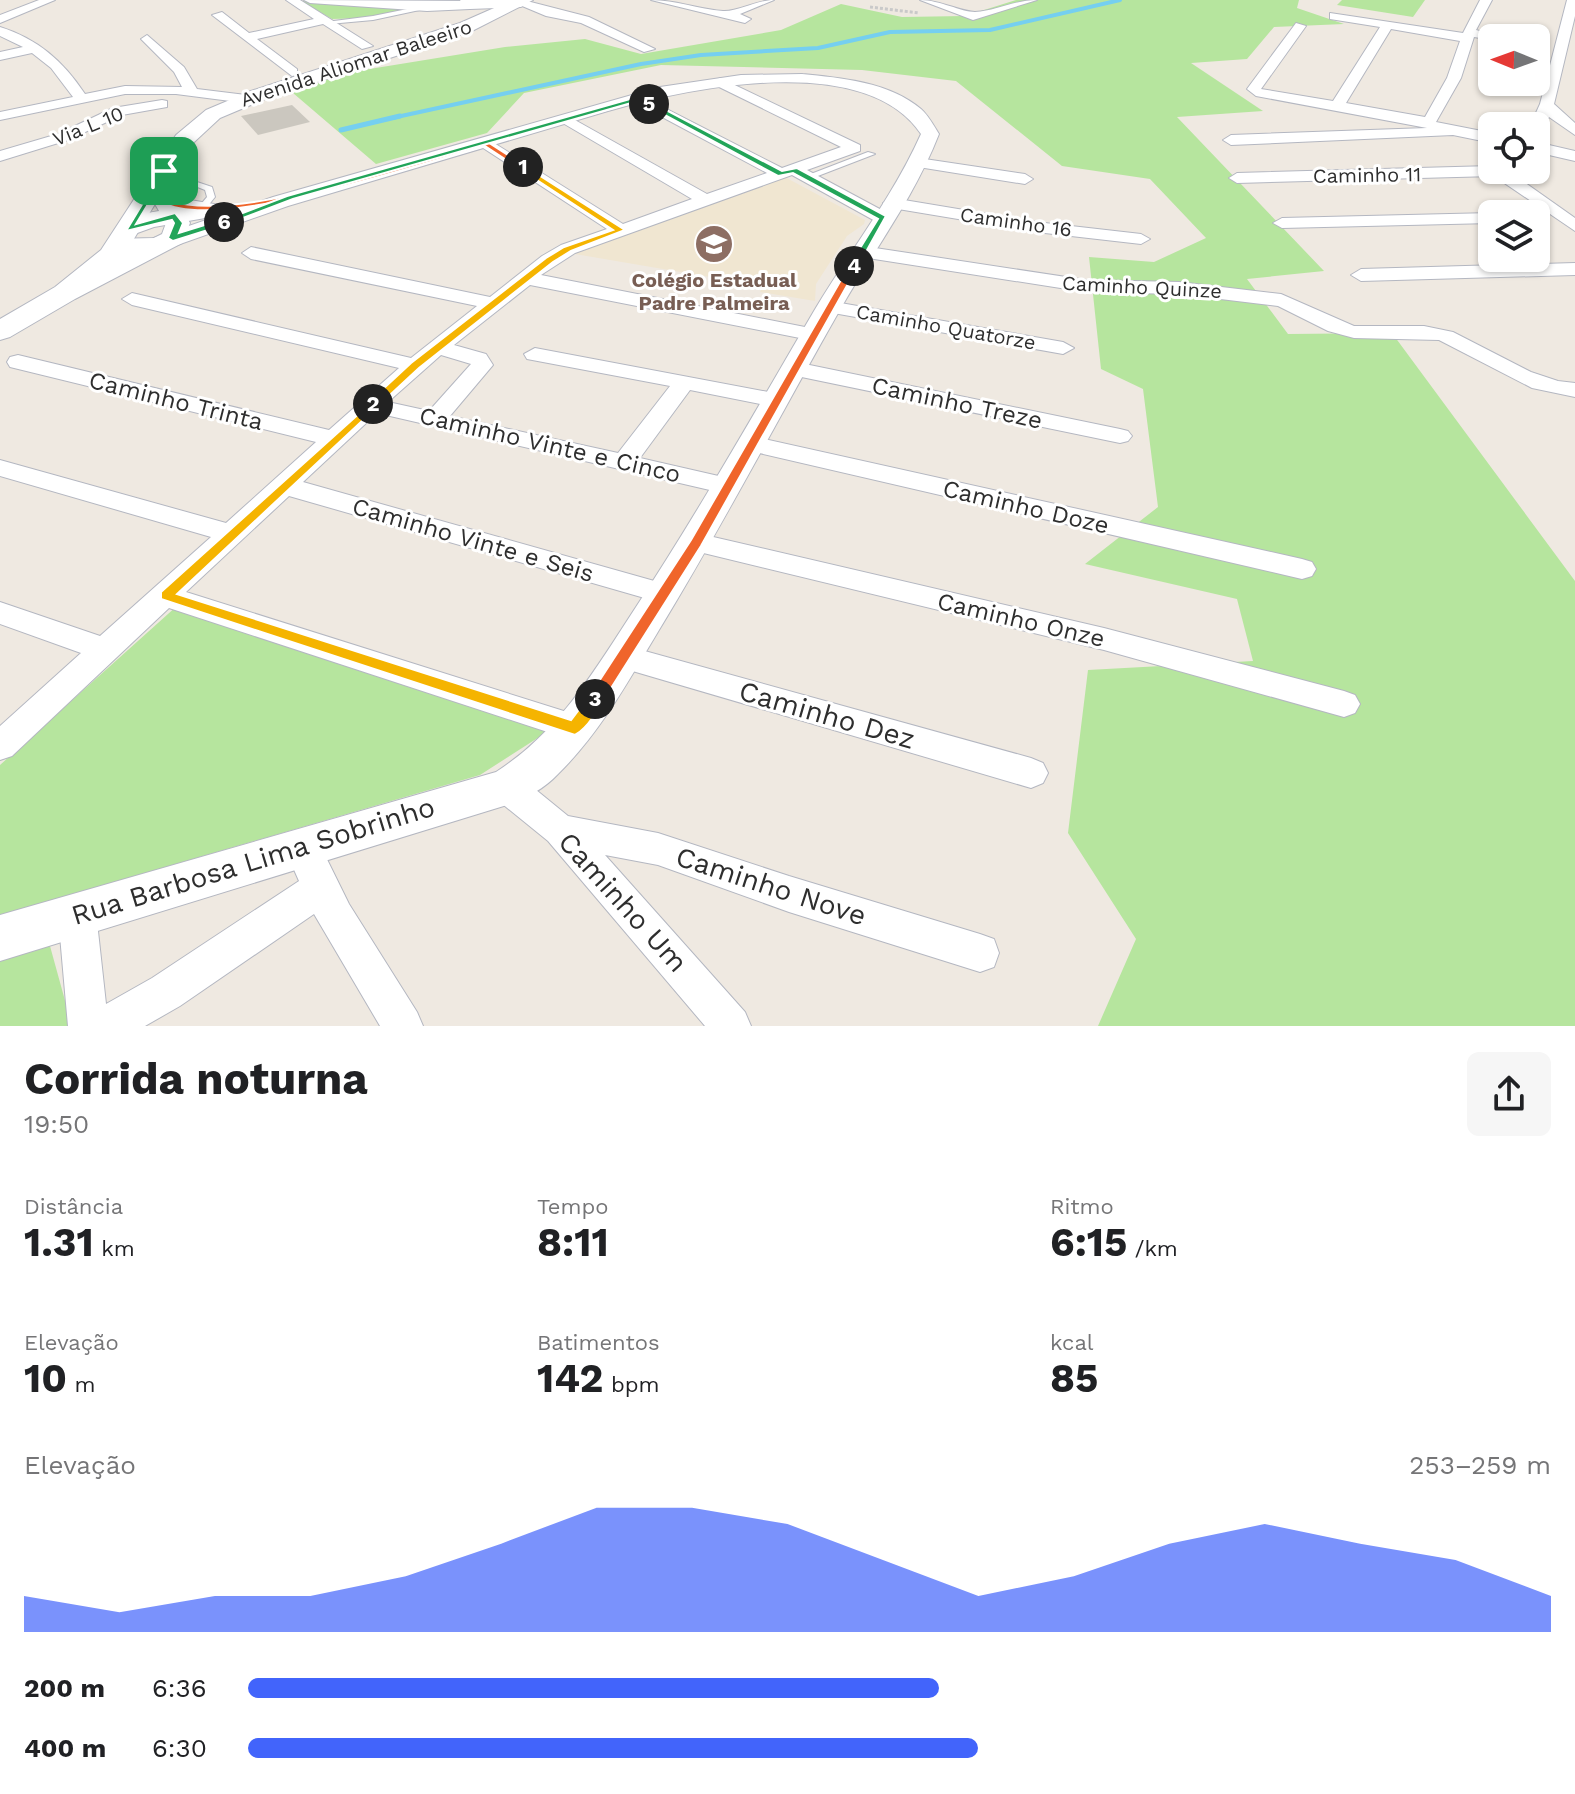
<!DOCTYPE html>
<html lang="pt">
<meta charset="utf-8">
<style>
:root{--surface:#fff;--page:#f6f6f6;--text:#202124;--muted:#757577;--accent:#4264fb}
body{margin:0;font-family:"Work Sans",sans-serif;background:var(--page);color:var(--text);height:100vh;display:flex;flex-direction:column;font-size:30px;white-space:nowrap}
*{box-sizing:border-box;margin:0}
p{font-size:26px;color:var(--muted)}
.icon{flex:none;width:44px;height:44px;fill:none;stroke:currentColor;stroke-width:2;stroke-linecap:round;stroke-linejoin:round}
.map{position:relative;height:1026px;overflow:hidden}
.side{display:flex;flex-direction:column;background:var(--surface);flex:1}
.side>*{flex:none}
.needle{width:52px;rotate:271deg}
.tools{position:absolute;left:1478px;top:24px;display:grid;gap:16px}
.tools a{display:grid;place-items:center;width:72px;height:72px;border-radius:12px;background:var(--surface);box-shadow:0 2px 6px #0004;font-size:40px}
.pin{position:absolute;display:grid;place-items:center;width:68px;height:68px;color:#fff;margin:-34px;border-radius:16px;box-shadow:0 4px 12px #0006}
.km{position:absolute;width:40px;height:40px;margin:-20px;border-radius:50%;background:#222;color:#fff;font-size:22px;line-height:40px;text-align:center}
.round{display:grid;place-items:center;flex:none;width:84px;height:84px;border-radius:12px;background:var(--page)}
.head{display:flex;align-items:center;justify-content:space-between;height:136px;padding:0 24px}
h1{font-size:44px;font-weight:700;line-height:60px}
.figures{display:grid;grid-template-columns:repeat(3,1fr);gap:12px;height:136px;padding:8px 24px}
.figures div{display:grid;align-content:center}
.figures b{font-size:40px;font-weight:700}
.figures small{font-size:22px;font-weight:400}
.figures p{font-size:22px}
.chart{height:224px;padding:16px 24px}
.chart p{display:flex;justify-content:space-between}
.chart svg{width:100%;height:144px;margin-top:8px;fill:var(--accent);opacity:.7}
ul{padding:0 24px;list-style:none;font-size:26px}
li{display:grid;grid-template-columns:128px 96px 1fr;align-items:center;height:60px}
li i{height:20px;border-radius:10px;background:var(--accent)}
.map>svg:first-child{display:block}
</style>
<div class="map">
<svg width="1575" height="1026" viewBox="0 0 1575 1026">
<rect width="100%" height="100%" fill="#efe9e1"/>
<path fill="#f0e6d1" d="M781 175 865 220 864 224 847 236 816 284 815 301 760 292 763 286 563 252Z"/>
<g fill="#b6e59e">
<path d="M1016 0H1299L1297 8 1344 24 1274 27 1247 59 1191 63 1263 111 1177 117 1324 271 1247 279 1288 334 1392 333 1575 581V1026H1098L1136 939 1068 833 1088 670 1253 661 1237 599 1085 564 1158 507 1143 389 1101 369 1089 257 1154 262 1206 238 1150 179 1062 166 956 81 862 70 661 65 524 93 487 133 376 164 293 93 345 73 505 47 585 39 641 54 781 30 841 4 902 17 965 16Z"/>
<path d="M1342 0H1425L1413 17 1337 5Z"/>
<path d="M301 1 412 8 367 18 332 19Z"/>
<path d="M178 605 547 732 480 775 5 914 39 906 72 1026H0V765Z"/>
</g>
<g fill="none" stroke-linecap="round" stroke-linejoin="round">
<path stroke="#75cff0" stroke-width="4" d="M392 118 641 64 701 55 818 48 890 32 990 30 1120 0"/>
<path stroke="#75cff0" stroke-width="5" d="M341 130 400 116"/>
</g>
<path fill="#cbc7bf" d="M292 105 310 122 258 135 241 116Z"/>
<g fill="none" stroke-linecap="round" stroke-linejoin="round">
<g stroke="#b4b7c1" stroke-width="2">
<g id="service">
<path d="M427 5 429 8 373 20 329 24 326 22 373 16Z"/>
<path d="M868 152 875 154 810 179 803 177Z"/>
<path d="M160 180H191L212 187 215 197 203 212H197L196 210 207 197 205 190 190 184H163L159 182Z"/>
</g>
</g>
<g stroke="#b4b7c1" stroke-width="2">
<g id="minor">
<path d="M39 0H55L0 23V15Z"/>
<path d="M286 0H300L373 46 362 49 323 24 257 39 297 69V75L292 76 212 15 222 12 249 33 314 19Z"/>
<path d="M304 0 470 1 476 5 470 9 427 11 310 3Z"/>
<path d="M523 0 589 17 655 49 644 52 581 23 546 16 515 3Z"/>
<path d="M651 0C676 0 698 9 723 11 738 12 756 0 774 0L740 14 751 19 745 23Z"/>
<path d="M920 0C940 0 961 12 975 12 996 11 1015 0 1037 0L973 20Z"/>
<path d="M1480 0H1492L1476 30 1506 38H1492V40L1474 37 1461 78 1436 122 1492 133V143L1453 135 1231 145 1223 140 1231 135 1427 128 1256 96 1247 89 1296 23 1306 26 1261 89 1333 101 1380 27 1330 19V13L1463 33ZM1391 29 1460 41 1447 78 1425 117 1346 103Z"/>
<path d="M1567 0H1575V16L1554 104 1575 123V135L1549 117 1541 133 1536 135V126H1530L1540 104Z"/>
<path d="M0 27C38 39 63 61 85 94L125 86 182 87 174 72 141 39 147 35 184 67 197 89 246 95 253 99 246 103 176 94H125L0 120V112L73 97 51 68 32 53 0 60V52L23 47 0 36Z"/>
<path d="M720 78 860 145V151L807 170 889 214 892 218 889 222H877L792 175 575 253 541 275 815 329 822 331 825 335 822 339 815 341 530 285 454 345 486 354 493 365 450 416 618 453 670 386 527 359 524 354 535 348 784 395 787 400 784 405 776 407 690 390 640 458 736 480 740 486 736 492 727 494 377 413 303 482 672 586 676 593 672 600 662 603 289 496 186 592 586 718 591 728 586 738 575 741 169 608 12 756 0 760V726L81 653 0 624V602L100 636 211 537 0 476V460L226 523 316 442 10 367 7 362 10 357 18 355 329 430 399 368 132 305 122 299 132 293 411 358 477 306 251 259 242 253 251 247 490 297 542 256 561 245 607 229 480 146V140L486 138 623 224 692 199 561 122 559 119 566 115 707 194 767 173 634 102V96L639 95 782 168 841 147 715 85 713 82ZM441 355 471 364 429 411 388 402Z"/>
<path d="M162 100 167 101V107L122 115 68 140 0 161V151L58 134 113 108Z"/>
<path d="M1536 142 1575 151V161L1536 152Z"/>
<path d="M918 158 1025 174 1033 179 1025 184 912 166V160Z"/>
<path d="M1492 166V170H1507L1575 218V231L1494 176 1237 183 1229 178 1237 173Z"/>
<path d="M892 198 1036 222 1141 234 1150 239 1141 244 1036 232 886 207 883 203Z"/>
<path d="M1492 213 1497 214H1492V223L1282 228 1273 223 1282 218Z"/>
<path d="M862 246 1086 280 1179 282 1281 294 1354 326H1424L1453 332 1531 372 1558 381 1575 383V397L1532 388 1439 340 1354 338 1328 331 1278 306 1179 294 1086 292 855 256 853 252Z"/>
<path d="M1575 263V275L1361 281 1351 275 1361 269Z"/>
<path d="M829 301 1063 342 1074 348 1063 354 822 311 819 307 822 303Z"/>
<path d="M795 362 1120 429 1128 431 1132 436 1128 441 1120 443 787 374 784 369Z"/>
<path d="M751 436 1302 559 1312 562 1316 569 1312 576 1302 579 742 449 739 444 742 439Z"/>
<path d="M696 533 1104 628 1344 691 1355 695 1360 704 1355 713 1344 717 1104 650 687 549 683 542 687 535Z"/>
<path d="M623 645 1031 758 1043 763 1048 773 1043 783 1031 788 612 665 608 657 612 649Z"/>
<path d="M507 772 519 776 568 816 658 833 789 876 980 934 994 939 999 953 994 967 980 972 789 912 658 865 605 855 745 1012 751 1026H705L548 841 495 798 490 787 495 776Z"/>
<path d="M302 831 315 835 349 904 417 1012 423 1026H380L314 914 180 1006 145 1026H68L58 913 64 900 77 895 90 900 96 913 106 1004 152 978 299 881 284 847 289 835Z"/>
</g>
</g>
<g stroke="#b4b7c1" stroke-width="2">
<g id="tertiary">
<path d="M460 0H526L528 3 521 7 470 9 465 8Z"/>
<path d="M802 74C842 78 889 82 921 109 928 115 934 126 939 134 915 196 874 250 841 308 780 415 723 525 659 630 629 680 600 733 558 774 545 788 525 799 507 805L0 961V915L496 772C561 730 594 671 636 607 699 511 756 410 814 311 849 252 893 197 921 134 865 50 689 88 608 111L288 206 166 249 136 254 111 249 108 244 111 239 154 238 273 197 660 87 741 75Z"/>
<path d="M203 206 211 207 214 212 211 217 154 227 129 236 118 229C134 209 179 209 203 206Z"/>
</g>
</g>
<g stroke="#b4b7c1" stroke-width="2">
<path id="secondary" d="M512 0H533L472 31 265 99 220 118 192 144 175 171 178 198 220 205 223 210 220 215 186 216 190 223 182 243 75 299 10 337 0 340V319L55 287 101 250 176 135 206 110 251 91 460 23ZM155 204 166 223 162 234 126 252Z"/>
</g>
<path stroke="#c9c9c9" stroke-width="3" stroke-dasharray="3 2" stroke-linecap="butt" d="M870 7 919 13"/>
<use href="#service" fill="#fff" fill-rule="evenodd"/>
<use href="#minor" fill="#fff" fill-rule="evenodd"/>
<use href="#tertiary" fill="#fff" fill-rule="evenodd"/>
<use href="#secondary" fill="#fff" fill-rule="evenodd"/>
</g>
<path fill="#f0652b" stroke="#fff" stroke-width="2" d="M486 141 527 167 520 169 485 146C419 164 216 234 162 202L160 171 164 168 168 171 170 201C244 223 407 162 486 141Z"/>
<path fill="#f5b400" stroke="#fff" stroke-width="2" d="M523 165 625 230 571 251 553 262 419 368 377 407H369V402L411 363 546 258 564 247 613 230 520 169Z"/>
<path fill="#f5b400" stroke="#fff" stroke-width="2" d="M373 401 377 402V407L177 594 571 720 590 695H601C603 707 586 729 575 735L161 599V592Z"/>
<path fill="#f0652b" stroke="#fff" stroke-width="2" d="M854 263 858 266 701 546 601 704H590V695L691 540 849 266Z"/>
<path fill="#22a559" stroke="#fff" stroke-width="2" d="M649 101 782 171 797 168 886 216 857 268 849 266 878 219 793 173 778 176 646 105Z"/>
<path fill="#22a559" stroke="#fff" stroke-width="2" d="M637 97 652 104 649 106 638 101 293 199 227 224 219 222 287 196Z"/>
<path fill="#22a559" stroke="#fff" stroke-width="2" d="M164 168 168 171 136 224 175 213 183 223 179 233 224 219 227 224 173 241 168 238 174 223 172 220 126 231Z"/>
<defs>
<g id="school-disc" transform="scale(2)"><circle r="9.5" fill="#8d6e63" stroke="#fff"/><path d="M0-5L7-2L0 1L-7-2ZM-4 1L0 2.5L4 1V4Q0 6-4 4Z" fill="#fff"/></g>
</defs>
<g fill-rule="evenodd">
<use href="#school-disc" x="714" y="244"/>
</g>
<g text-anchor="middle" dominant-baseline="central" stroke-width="6" stroke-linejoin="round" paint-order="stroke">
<g font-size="20" fill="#2e2e2e" stroke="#fff">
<text transform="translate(356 63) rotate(-18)">Avenida Aliomar Baleeiro</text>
<text transform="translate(88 126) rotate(-22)">Via L 10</text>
<text transform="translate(1367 175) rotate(-1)">Caminho 11</text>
<text transform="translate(1016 222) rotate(8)">Caminho 16</text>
<text transform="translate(1142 287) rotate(3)">Caminho Quinze</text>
<text transform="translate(946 327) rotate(10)">Caminho Quatorze</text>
</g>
<g font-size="20" font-weight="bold" fill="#785e54" stroke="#fff">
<text x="714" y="280">Colégio Estadual<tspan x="714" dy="23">Padre Palmeira</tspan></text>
</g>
<g font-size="24" fill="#2e2e2e" stroke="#fff">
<text transform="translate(176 401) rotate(14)">Caminho Trinta</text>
<text transform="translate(957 403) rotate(12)">Caminho Treze</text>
<text transform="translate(550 445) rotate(13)">Caminho Vinte e Cinco</text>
<text transform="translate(1026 507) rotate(13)">Caminho Doze</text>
<text transform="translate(473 540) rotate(16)">Caminho Vinte e Seis</text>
<text transform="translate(1021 620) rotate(13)">Caminho Onze</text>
</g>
<g font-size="28" fill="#2e2e2e" stroke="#fff">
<text transform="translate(827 715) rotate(16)">Caminho Dez</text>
<text transform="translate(253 861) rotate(-17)">Rua Barbosa Lima Sobrinho</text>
<text transform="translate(771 886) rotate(18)">Caminho Nove</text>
<text transform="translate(623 902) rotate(48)">Caminho Um</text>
</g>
</g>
</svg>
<div class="tools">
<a><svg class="needle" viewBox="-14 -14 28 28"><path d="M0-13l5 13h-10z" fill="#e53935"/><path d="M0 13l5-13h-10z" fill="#757577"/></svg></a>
<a><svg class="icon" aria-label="locate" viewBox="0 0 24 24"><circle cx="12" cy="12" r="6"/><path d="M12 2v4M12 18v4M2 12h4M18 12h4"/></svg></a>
<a><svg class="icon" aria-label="layers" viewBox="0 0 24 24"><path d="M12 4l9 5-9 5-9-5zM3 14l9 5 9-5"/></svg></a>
</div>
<div class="pin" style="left:164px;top:171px;background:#1e9e55"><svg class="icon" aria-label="arrive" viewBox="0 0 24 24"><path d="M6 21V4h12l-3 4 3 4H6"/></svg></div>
<b class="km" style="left:523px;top:167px">1</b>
<b class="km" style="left:373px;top:404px">2</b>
<b class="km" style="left:595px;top:699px">3</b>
<b class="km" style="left:854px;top:266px">4</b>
<b class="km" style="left:649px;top:104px">5</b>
<b class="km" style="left:224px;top:222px">6</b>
</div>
<section class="side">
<div class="head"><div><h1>Corrida noturna</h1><p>19:50</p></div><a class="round"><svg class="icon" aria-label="share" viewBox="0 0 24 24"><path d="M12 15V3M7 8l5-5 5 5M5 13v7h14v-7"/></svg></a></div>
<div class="figures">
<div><p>Distância</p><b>1.31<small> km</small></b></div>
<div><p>Tempo</p><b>8:11</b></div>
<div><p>Ritmo</p><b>6:15<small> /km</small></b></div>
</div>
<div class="figures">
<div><p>Elevação</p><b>10<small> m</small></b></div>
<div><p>Batimentos</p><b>142<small> bpm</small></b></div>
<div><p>kcal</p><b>85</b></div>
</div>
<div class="chart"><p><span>Elevação</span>253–259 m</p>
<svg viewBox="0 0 160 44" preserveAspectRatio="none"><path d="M0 44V33L10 38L20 33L30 33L40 27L50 17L60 6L70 6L80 11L90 22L100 33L110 27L120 17L130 11L140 17L150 22L160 33V44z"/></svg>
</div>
<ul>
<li><b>200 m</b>6:36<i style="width:53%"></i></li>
<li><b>400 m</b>6:30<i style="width:56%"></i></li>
</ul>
</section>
